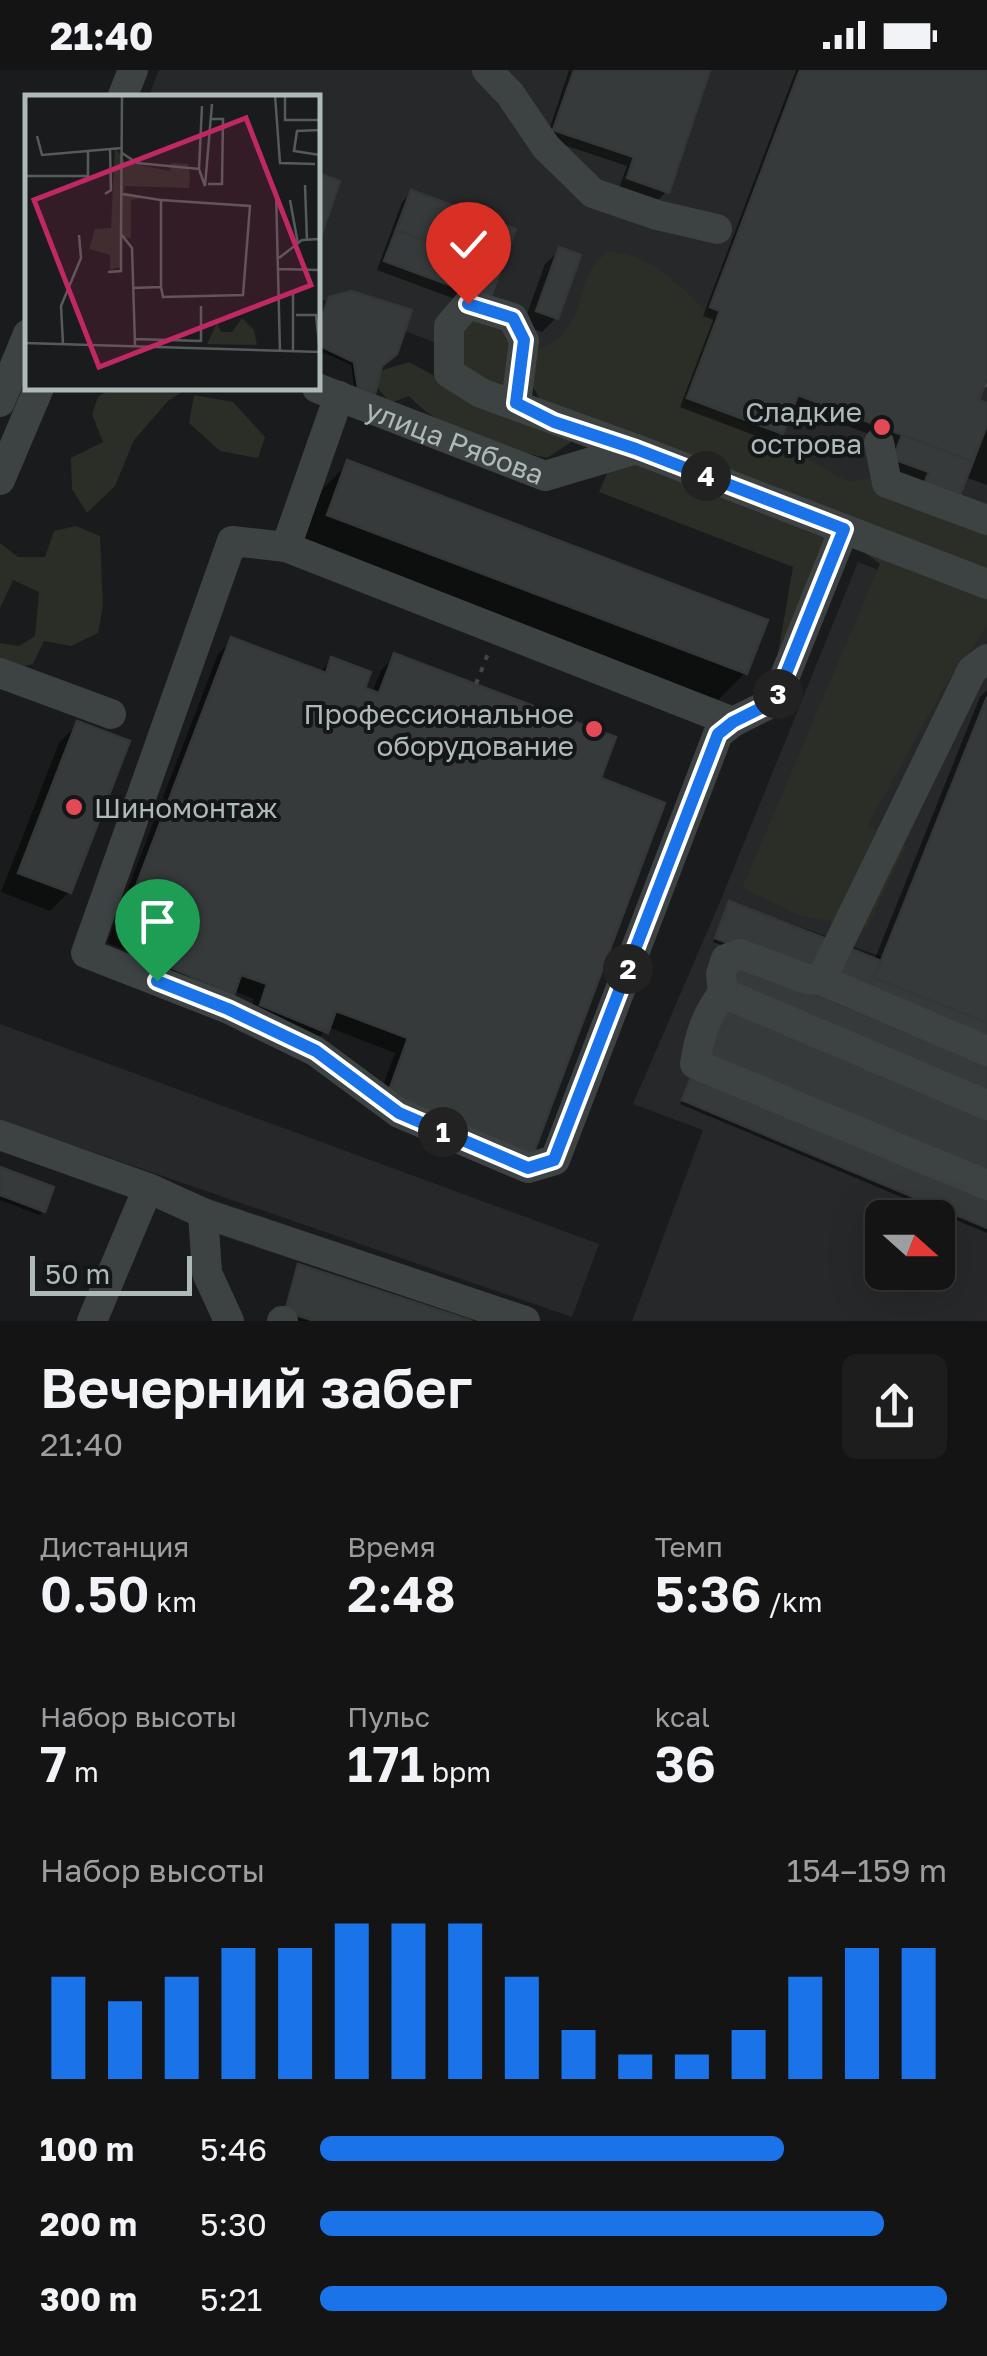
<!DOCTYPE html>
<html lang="ru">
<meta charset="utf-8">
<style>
:root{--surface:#141415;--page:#1d1d1e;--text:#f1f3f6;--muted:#9d9ea0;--line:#333334;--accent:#1a73e8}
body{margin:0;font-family:"Golos Text",sans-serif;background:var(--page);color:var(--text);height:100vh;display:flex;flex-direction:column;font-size:38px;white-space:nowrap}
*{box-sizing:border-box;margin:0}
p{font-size:32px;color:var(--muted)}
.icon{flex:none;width:55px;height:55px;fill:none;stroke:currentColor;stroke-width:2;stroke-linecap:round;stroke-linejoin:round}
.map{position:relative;height:1251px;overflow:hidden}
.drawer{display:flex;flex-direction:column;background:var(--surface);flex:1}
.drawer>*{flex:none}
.needle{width:65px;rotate:111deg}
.buttons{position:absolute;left:865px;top:1130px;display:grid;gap:20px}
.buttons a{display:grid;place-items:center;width:90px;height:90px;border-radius:15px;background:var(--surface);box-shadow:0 10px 40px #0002,0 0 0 2px var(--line);font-size:50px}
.scale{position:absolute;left:30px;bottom:25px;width:162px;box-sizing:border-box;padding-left:10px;border:5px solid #adbab9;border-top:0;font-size:28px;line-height:35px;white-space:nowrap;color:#adbab9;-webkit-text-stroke:8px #151617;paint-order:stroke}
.pin{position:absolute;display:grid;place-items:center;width:85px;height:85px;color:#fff;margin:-102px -42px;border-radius:50% 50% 50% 0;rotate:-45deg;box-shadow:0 0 10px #0007}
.pin .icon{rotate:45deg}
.km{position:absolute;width:50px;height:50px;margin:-25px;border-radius:50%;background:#222;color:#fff;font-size:28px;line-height:50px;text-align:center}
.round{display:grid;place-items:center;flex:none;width:105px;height:105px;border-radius:15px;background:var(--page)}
.summary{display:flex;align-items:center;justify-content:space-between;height:170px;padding:0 40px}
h1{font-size:55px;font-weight:600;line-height:75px}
.figures{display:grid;grid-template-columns:repeat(3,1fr);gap:15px;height:170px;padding:10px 40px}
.figures div{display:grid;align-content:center}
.figures b{font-size:50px;font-weight:600}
.figures small{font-size:28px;font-weight:400}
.figures p{font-size:28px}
.chart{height:280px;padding:20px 40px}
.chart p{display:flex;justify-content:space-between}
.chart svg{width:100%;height:180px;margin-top:10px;stroke:var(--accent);stroke-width:6}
ul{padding:0 40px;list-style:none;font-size:32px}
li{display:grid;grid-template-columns:160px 120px 1fr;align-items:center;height:75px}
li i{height:25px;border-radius:12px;background:var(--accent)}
.status{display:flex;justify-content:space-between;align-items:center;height:70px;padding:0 50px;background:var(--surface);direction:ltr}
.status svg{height:28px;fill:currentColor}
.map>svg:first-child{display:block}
</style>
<div class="status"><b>21:40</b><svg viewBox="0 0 49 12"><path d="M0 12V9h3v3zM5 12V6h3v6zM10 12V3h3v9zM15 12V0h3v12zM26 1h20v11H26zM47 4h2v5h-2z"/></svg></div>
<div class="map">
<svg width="987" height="1251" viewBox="0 0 987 1251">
<rect width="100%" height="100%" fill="#1a1b1c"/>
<g fill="#262829" fill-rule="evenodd">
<path d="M159 0H987V482L318 228V28H148Z"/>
<path d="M858 492 987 541V926L777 848 987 934V1251H632L703 1060 633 1034 722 827ZM882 1148H938V1202H882Z"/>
<path d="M0 954 599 1174 572 1247 0 1050Z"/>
</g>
<g fill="#2b2e26">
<path d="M608 182C652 181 689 225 719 254L685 335 723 343 849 412 902 402 908 423 987 444V558L946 614 868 755 906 776 867 858 801 846 742 818 880 494 853 474 816 558 778 583 793 497 599 422 624 365 543 334 522 298 500 318 473 308 449 276 475 247 505 260 526 284C601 261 564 211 608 182Z"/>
<path d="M409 292 451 315 579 367 547 388C498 376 444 364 409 326L390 333 367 305Z"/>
<path d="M112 318H188L168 331 134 370 115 416 87 443 72 419 71 388 103 372 92 344 98 327Z"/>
<path d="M194 325 233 332 265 367 258 388 220 381 189 353Z"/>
<path d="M76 456 100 466 103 536 98 563 71 576 44 571 33 594 10 599 0 593V573L19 576 35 566 39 522 13 510 0 538V473L18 487H45L54 461Z"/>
</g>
<g fill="#0007">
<path d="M569 0H707L667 121 658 130 619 118 627 96 546 69Z"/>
<path d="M796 0H987V302L976 332 987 336 982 361 987 356V415L965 407 958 424 880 403 888 382 896 374 791 335 781 363 772 372 680 337 713 250 703 246Z"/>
<path d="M411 123 479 238 377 200 402 132Z"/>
<path d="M560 180 556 248 542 262 523 255 545 194Z"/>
<path d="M330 230 380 296 369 327 355 321 351 295 318 280V256Z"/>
<path d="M348 393 745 603 718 630 301 472 321 421Z"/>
<path d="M232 570 319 603 332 590 362 619 372 623 381 600 395 586 597 709 662 734 374 1040 395 983 328 957 312 976 248 949 254 929 233 921 218 937 143 905 149 889 107 873 218 584Z"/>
<path d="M987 620V979L874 891 980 627Z"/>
<path d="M78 654 69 822 50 841 1 822 59 673Z"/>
<path d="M730 834 812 911 713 872Z"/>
<path d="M694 1005 987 1128V1163L680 1034Z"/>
<path d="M0 1099 43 1141 39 1145 0 1130Z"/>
<path d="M299 1197 464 1251H300L282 1246Z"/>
</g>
<g fill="#373a3b" stroke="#343737" stroke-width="2.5">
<path d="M574 0H710L669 123 627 108 634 87 553 60Z"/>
<path d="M800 0H987V309L979 330 987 333V355L973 392 798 325 783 364 687 328 720 241 710 237Z"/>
<path d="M318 103 340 111 318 175Z"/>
<path d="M411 120 516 159 501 199 396 160Z"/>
<path d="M396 160 501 199 490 230 384 191Z"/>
<path d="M559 177 581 185 558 249 536 241Z"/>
<path d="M351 221 412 240 397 284 382 296 375 324 358 318 354 292 320 276 318 258 329 227Z"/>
<path d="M902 365 973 392 960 425 925 412 929 402 893 389Z"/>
<path d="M347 390 768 550 747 604 327 445Z"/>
<path d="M231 567 326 603 331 587 371 602 365 618 379 623 394 583 594 659 616 667 601 708 665 733 532 1087 387 1026 408 968 336 941 328 963 260 935 267 914 241 905 234 925 156 891 162 874 120 858Z"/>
<path d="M987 627V953L874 908Z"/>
<path d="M77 651 130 671 71 823 18 803Z"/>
<path d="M729 831 832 871 818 908 715 868Z"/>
<path d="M844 876 881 891 874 908 987 953V974L830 912Z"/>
<path d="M740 893 987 995V1021L731 916Z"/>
<path d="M725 939 987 1046V1103L704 989Z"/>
<path d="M693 1002 987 1126V1158L682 1030Z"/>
<path d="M0 1097 54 1117 45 1142 0 1125Z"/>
<path d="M298 1194 472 1251H315L285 1242Z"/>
</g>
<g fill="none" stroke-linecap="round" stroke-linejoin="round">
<g stroke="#414747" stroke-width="4" stroke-dasharray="5 8" stroke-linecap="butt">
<path d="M985 315 987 316"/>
<path d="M476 614 489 581"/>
</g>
<g stroke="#3d4242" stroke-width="30">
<path d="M487 0 510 24 546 77 593 123 657 145 717 159"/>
<path d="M122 28 133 0"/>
<path id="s1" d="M317 318 545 406 636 379 987 514"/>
<path d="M339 326 286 477 733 652 775 631 844 459"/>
<path d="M0 332 28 264"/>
<path d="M516 333 524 271 513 248 468 234 449 256V303L481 323 636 379"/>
<path d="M879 373 887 413 987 450"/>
<path d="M0 410 39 318"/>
<path d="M286 477 232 471 86 883 229 939 315 981 399 1043 528 1098 555 1090 718 664 733 652"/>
<path d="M987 589 972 600 821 910 987 981"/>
<path d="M0 603 111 644"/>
<path d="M821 910 807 909 740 884 726 889 721 904 723 923 987 1035"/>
<path d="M723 923C706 945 699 967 695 994L987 1115"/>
<path d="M0 1065 148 1118 203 1143 525 1251"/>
<path d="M203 1143 207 1203 229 1251"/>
<path d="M92 1251 148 1118"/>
<path d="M282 1251H283"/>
</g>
</g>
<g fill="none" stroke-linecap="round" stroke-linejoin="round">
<g stroke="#fff" stroke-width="20">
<path id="route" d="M157 911 228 939 316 981 399 1043 528 1098 554 1090 718 664 733 652 775 631 844 459 636 379 554 352 516 333 524 270 513 248 468 234"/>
</g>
<use href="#route" stroke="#1a73e8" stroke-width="12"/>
</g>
<g fill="#e44956" stroke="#151617" stroke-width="4">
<circle cx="882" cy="357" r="10"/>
<circle cx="594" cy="659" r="10"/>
<circle cx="74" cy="737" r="10"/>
</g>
<g text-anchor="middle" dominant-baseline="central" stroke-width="8" stroke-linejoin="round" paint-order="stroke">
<g font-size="28" fill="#adbab9" stroke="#151617" text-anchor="end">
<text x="862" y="341">Сладкие<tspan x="862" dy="32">острова</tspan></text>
<text x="574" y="643">Профессиональное<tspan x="574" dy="32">оборудование</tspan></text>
<text x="94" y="737" text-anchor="start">Шиномонтаж</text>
</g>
<g font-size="28" fill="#adbab9" stroke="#151617">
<text stroke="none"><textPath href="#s1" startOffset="148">улица Рябова</textPath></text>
</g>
</g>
<g transform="translate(25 25)">
<rect width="295" height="295" fill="#1a1b1c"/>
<path d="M90 52 100 67 145 76 146 68 163 69 165 81 164 93 100 91 99 97 122 102 106 105V143H95V172L85 175V160L64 154 70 134 86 133ZM217 223 229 235 232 250 182 249 192 228 196 237H207Z" fill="#2b2e26"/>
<path fill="none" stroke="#555b5b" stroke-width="2.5" d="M97 0 96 139 107 153 110 250M250 0 255 68 290 69M260 0V25H295M295 35 272 36 269 56 295 60M12 41 17 60 97 53M97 58 112 68 174 74 177 11M174 74 180 91 187 9M0 81H63V57M183 89H197L198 24H185M280 90 282 145M251 96 255 257M80 99 86 95 85 53M97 99 136 105V192L107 193M265 105 273 149M254 163 277 145 295 144M253 174 295 175M83 177 96 176V140M136 192 138 202 218 200 225 111 136 105M176 211V247M110 244 176 246M0 248 295 257 291 220H271M38 249 36 211 56 163 54 140M268 257V197"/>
<path fill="#c02864" fill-opacity="0.15" stroke="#c02864" stroke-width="5" d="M221 23 286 190 74 272 9 105Z"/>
<rect width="295" height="295" fill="none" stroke="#adbab9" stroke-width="5"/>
</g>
</svg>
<div class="buttons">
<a><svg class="needle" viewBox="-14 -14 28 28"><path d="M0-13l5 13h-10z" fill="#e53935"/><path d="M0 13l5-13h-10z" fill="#9d9ea0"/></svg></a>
</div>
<div class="scale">50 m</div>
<div class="pin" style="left:157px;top:911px;background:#1e9e55"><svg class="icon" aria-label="arrive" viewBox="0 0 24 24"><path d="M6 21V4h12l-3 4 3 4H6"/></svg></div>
<div class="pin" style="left:468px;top:234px;background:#d93025"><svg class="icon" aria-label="check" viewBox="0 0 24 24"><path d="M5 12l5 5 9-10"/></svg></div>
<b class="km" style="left:443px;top:1062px">1</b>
<b class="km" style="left:628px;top:899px">2</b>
<b class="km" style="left:778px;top:624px">3</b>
<b class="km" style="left:706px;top:406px">4</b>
</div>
<section class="drawer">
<div class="summary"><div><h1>Вечерний забег</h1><p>21:40</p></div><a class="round"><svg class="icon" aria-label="share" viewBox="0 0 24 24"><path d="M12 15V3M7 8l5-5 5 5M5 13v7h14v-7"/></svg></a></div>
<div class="figures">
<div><p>Дистанция</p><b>0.50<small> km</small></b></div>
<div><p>Время</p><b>2:48</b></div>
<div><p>Темп</p><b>5:36<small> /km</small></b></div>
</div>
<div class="figures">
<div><p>Набор высоты</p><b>7<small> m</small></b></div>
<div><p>Пульс</p><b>171<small> bpm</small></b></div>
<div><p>kcal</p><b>36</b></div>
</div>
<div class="chart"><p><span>Набор высоты</span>154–159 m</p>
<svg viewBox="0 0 160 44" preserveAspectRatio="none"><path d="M5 44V19M15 44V25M25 44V19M35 44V12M45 44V12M55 44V6M65 44V6M75 44V6M85 44V19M95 44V32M105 44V38M115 44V38M125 44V32M135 44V19M145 44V12M155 44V12"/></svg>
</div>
<ul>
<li><b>100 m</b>5:46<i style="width:74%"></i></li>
<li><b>200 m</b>5:30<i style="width:90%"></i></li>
<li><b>300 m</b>5:21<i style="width:100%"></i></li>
</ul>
</section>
